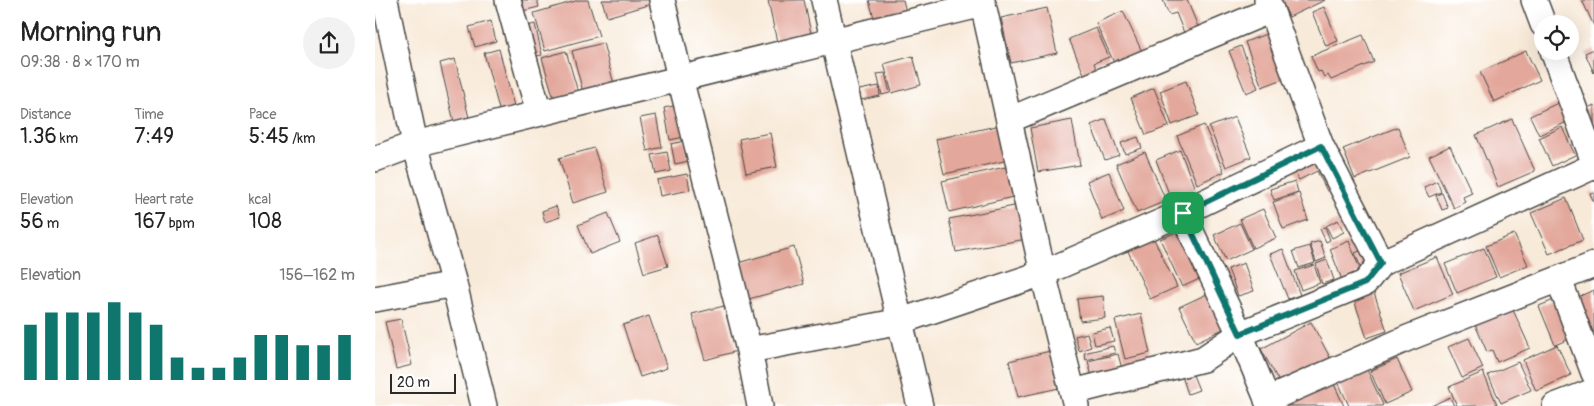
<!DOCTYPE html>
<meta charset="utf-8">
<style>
:root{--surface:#fff;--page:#f2f2f2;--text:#222;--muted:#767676;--accent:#0f766e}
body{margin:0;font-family:Pangolin,sans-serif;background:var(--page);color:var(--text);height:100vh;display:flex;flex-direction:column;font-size:19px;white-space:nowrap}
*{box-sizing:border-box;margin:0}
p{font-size:16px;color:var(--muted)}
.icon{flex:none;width:28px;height:28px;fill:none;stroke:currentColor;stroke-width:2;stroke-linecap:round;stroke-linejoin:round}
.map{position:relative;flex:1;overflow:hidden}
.details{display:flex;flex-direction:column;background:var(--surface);width:375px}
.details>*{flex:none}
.buttons{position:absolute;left:1159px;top:15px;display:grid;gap:10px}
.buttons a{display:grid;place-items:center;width:45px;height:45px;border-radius:50%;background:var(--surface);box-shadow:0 5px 20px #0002;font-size:25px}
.scale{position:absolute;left:15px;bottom:12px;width:66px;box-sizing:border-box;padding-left:5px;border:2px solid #2b2b2b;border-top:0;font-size:14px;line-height:18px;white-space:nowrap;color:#2b2b2b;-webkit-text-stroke:4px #fff;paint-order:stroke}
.pin{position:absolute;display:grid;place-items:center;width:42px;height:42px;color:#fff;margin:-21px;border-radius:10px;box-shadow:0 2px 8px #0006}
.round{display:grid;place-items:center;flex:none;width:52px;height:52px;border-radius:26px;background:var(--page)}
.head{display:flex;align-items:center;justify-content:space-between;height:85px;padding:0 20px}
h1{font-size:28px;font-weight:600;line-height:38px}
.stats{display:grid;grid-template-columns:repeat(3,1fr);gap:8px;height:85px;padding:5px 20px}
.stats div{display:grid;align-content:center}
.stats b{font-size:21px;font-weight:600}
.stats small{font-size:14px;font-weight:400}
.stats p{font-size:14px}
.chart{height:140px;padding:10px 20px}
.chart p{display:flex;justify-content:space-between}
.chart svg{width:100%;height:90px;margin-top:5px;stroke:var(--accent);stroke-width:6}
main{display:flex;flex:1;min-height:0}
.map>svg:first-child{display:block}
</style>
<main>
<section class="details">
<div class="head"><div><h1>Morning run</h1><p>09:38 · 8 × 170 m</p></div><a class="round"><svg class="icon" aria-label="share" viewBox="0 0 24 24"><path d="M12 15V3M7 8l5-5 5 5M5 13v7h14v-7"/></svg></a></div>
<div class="stats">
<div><p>Distance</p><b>1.36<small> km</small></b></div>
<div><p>Time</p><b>7:49</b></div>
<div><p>Pace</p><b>5:45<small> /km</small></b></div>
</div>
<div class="stats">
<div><p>Elevation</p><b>56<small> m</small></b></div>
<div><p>Heart rate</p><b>167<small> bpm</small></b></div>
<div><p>kcal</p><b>108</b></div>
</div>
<div class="chart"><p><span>Elevation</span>156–162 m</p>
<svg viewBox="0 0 160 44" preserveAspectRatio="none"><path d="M5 44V17M15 44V11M25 44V11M35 44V11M45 44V6M55 44V11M65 44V17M75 44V33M85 44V38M95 44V38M105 44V33M115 44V22M125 44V22M135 44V27M145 44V27M155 44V22"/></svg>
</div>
</section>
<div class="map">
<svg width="1219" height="406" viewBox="0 0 1219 406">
<rect width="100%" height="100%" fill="#fff"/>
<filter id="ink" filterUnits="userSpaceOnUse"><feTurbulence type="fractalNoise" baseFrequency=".02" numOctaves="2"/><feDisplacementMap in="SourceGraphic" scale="10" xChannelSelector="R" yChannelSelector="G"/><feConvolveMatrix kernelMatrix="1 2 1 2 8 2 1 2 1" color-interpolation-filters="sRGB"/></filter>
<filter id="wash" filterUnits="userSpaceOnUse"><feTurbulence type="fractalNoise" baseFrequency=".0096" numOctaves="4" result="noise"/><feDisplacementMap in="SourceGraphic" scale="20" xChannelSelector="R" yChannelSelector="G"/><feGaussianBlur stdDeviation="1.12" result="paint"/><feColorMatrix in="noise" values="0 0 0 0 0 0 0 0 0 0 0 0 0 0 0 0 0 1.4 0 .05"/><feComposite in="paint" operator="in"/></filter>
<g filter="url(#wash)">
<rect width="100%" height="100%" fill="#f8ead9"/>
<g id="blocks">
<g fill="#e3a79b">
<path d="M136 0H162L164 7 139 13Z"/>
<path d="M204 0H213L224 36 170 51 159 13Z"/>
<path d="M227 0H275L276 4 232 17Z"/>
<path d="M397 0H429L438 43 404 51 393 1Z"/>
<path d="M494 0H528L532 16 501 25Z"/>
<path d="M788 0H812L826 34 812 40 801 13 794 15Z"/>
<path d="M906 0H950L914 17Z"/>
<path d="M1207 0H1219V26Z"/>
<path d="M949 7 963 41 951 46 937 12Z"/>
<path d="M672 8 682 53 636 63 626 18Z"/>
<path d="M748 11 768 54 741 67 721 23Z"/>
<path d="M116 21 121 41 100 47 94 27Z"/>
<path d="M160 24 167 55 151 58 144 28Z"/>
<path d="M721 28 734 57 719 63 724 76 712 81 694 39Z"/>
<path d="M899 31 916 76 887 87 870 42Z"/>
<path d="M988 35 999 62 956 80 953 75 949 77 946 71 943 72 936 56Z"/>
<path d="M228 43 239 84 208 92 197 51Z"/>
<path d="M866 46 883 88 871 93 854 51Z"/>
<path d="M124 49 140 110 125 113 109 53Z"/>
<path d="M1219 49V73L1210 53Z"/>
<path d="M191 51 203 92 179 99 167 58Z"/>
<path d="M1151 51 1165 80 1119 102 1105 72Z"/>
<path d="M538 56 546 85 517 93 509 64Z"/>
<path d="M80 59 95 122 80 126 65 63Z"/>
<path d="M510 73 515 93 507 95 502 74Z"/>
<path d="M811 81 824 115 797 125 785 91Z"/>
<path d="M504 86 505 96 486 100 484 90Z"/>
<path d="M779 88 794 126 771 135 756 98Z"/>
<path d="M1185 102 1194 121 1164 135 1155 116Z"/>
<path d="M303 105 309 137 295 140 289 108Z"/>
<path d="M1219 105V148L1202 113Z"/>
<path d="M281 115 287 147 272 151 265 118Z"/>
<path d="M860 117 876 157 851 167 834 127Z"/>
<path d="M731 119 744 155 730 160 716 125Z"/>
<path d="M1137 119 1160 171 1123 187 1101 135Z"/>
<path d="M697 120 705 165 663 172 655 128Z"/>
<path d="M626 125 634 160 569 174 561 139Z"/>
<path d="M829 125 849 172 822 184 802 136Z"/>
<path d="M1023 127 1035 157 980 179 968 149Z"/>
<path d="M1187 127 1200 155 1177 166 1164 138Z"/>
<path d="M395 133 402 167 371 173 364 139Z"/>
<path d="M763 137 767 148 750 154 746 143Z"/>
<path d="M310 141 314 161 300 164 296 144Z"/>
<path d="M1075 146 1097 193 1088 197 1090 202 1079 208 1054 156Z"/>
<path d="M219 148 233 192 198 203 184 158Z"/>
<path d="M805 150 820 189 796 199 781 160Z"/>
<path d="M292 152 296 171 281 174 277 155Z"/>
<path d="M770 152 791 201 762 213 741 164Z"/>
<path d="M943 154 960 187 952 191 942 171 924 180 917 168Z"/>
<path d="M635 166 642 196 574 212 567 181Z"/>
<path d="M734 172 749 211 727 220 712 181Z"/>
<path d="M312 174 315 190 285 196 282 180Z"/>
<path d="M920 181 923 192 899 200 895 189Z"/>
<path d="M1062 181 1066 192 1054 197 1049 187Z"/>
<path d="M1219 192V203L1215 193Z"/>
<path d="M924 193 933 220 908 229 898 202Z"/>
<path d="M1067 193 1073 208 1067 210 1061 195Z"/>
<path d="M1191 198 1208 240 1174 254 1156 213Z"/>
<path d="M644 205 651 239 581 252 574 219Z"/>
<path d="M181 206 185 217 170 222 167 211Z"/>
<path d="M888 209 901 238 878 248 865 219Z"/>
<path d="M233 213 245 242 215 254 203 225Z"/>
<path d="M963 220 969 232 957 238 951 226Z"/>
<path d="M865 223 877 249 851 261 839 235Z"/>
<path d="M950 227 955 240 951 242 945 229Z"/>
<path d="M809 229 831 276 807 287 785 239Z"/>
<path d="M1139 234 1153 265 1124 277 1111 246Z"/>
<path d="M283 235 293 266 269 273 260 243Z"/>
<path d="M778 237 802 287 775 299 752 249Z"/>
<path d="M945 241 951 258 941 262 935 244Z"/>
<path d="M974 241 986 272 967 280 955 249Z"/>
<path d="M935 246 940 263 924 268 918 251Z"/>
<path d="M419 247 429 284 370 300 359 264Z"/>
<path d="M1109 248 1121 277 1082 293 1070 264Z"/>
<path d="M908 249 925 295 913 299 895 254Z"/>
<path d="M987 250 995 270 988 273 980 253Z"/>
<path d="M1062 257 1078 294 1039 311 1023 273Z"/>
<path d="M952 260 959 280 947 284 941 264Z"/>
<path d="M869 263 879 291 863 296 853 269Z"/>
<path d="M939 265 945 283 926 290 920 271Z"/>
<path d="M998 290 1012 331 992 338 978 297Z"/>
<path d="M1219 290V332L1212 335 1198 299Z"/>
<path d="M832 294 848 329 821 342 804 307Z"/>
<path d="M728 296 730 318 705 321 702 299Z"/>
<path d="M1184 298 1199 337 1180 345 1164 306Z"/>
<path d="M1135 303 1155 348 1122 362 1117 350 1112 352 1098 320Z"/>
<path d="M349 306 362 351 330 360 317 314Z"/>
<path d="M766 314 775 353 750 359 740 320Z"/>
<path d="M274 316 292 368 265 377 248 325Z"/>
<path d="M26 319 37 365 21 369 10 322Z"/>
<path d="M936 322 958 363 908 389 886 349Z"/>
<path d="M735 328 739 341 720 345 717 332Z"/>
<path d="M712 333 716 347 704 351 700 336Z"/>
<path d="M1094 338 1108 368 1087 378 1073 347Z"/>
<path d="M1182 345 1196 375 1161 391 1148 360Z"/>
<path d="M738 346 740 353 711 360 709 353Z"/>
<path d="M675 351 684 388 643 397 634 361Z"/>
<path d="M743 354 747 369 717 377 713 361Z"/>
<path d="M1022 359 1037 392 1010 404 995 371Z"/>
<path d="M1143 362 1156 390 1126 403 1113 375Z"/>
<path d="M989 363 1008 405 1007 406H974L960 375Z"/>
<path d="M816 370 824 390 813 394 806 373Z"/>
<path d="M1108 372 1122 404 1118 406H1082L1074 387Z"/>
<path d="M958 382 969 406H904Z"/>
<path d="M1075 397 1079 406H1056Z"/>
</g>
</g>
</g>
<g filter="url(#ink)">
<use href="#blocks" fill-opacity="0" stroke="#4a4845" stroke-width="1"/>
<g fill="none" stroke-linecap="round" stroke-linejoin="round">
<g stroke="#4a4845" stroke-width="28">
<g id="minor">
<path d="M10 0 40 144 79 284 109 406"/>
<path d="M133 0 164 113"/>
<path d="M287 0 305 78 374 350"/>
<path d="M449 0 545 406"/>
<path d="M1159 0 1168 24"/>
<path d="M896 10 946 146"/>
<path d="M1178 51 1219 162"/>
<path d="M634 120 896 10 892 0"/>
<path d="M0 159 40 144 608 4 668 273 701 406"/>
<path d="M807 213 865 334 895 406"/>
<path d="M1184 280 1219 373"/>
<path d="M0 299 79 284"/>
<path d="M698 392 828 359 865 334 990 283 1006 263 1219 166"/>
<path d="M892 400 1033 338 1219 265"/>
<path d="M385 406 374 350 526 321 668 273 807 213 946 146 1006 263"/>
<path d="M1180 406 1219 391"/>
</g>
</g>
<use href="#minor" stroke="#fff" stroke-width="25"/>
</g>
</g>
<g fill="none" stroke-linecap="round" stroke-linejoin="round" filter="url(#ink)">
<g stroke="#fff" stroke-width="10">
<path id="route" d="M946 146 1006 263 990 283 865 334 808 213Z"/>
</g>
<use href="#route" stroke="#0f766e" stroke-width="6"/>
</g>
</svg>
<div class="buttons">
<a><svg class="icon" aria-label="locate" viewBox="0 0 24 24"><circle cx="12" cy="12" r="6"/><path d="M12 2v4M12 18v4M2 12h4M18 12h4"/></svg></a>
</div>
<div class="scale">20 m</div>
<div class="pin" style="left:808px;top:213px;background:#1e9e55"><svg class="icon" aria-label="arrive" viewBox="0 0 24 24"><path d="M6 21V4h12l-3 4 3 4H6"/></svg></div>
</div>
</main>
